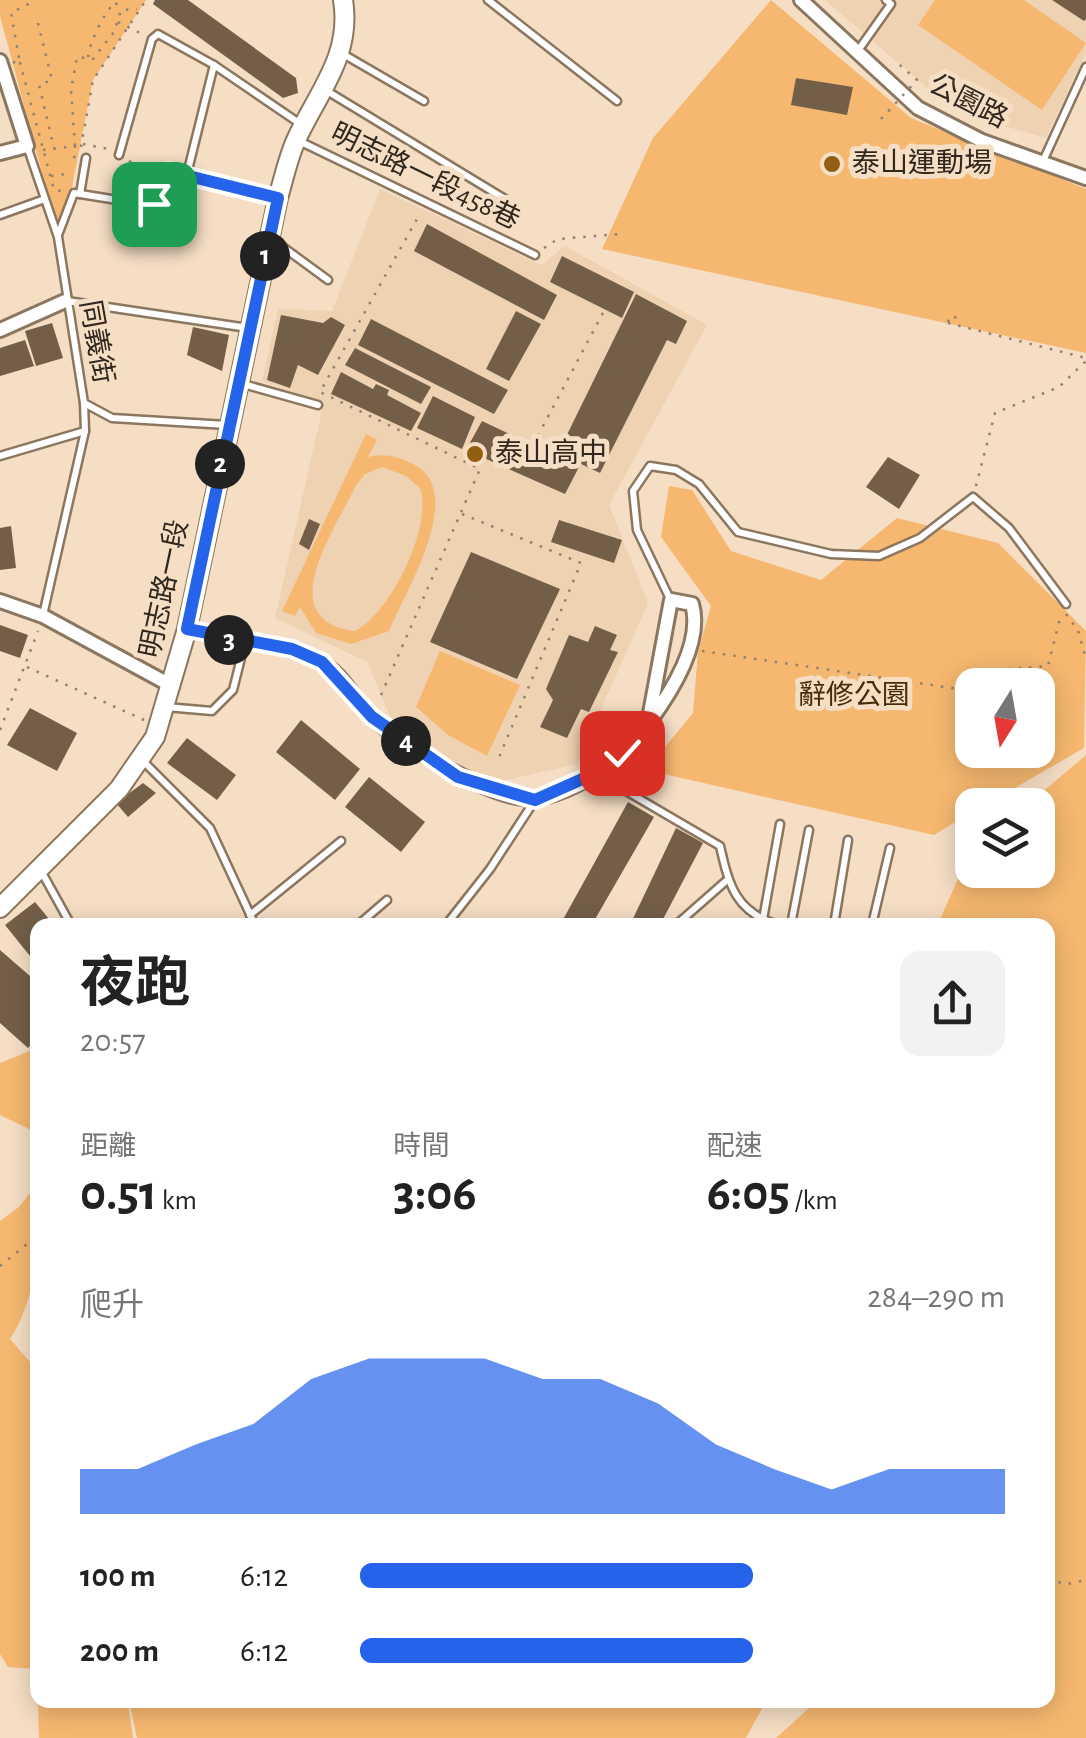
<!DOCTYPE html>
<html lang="zh-TW">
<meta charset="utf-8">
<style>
:root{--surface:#fff;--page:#f2f2f2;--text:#222;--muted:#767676;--accent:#2563eb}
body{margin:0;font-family:"Alegreya Sans","Noto Sans TC",sans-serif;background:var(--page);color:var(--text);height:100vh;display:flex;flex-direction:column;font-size:38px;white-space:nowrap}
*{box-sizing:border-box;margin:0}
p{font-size:32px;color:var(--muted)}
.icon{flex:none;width:55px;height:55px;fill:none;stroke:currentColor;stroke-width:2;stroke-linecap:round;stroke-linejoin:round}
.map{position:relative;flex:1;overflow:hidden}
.panel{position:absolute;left:30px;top:918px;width:1025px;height:790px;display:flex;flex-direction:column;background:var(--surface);border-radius:20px;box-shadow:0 5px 25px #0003}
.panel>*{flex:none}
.needle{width:65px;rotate:191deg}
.tools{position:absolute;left:955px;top:668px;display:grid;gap:20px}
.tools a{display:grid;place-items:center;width:100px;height:100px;border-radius:20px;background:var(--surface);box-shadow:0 5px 25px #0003;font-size:50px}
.pin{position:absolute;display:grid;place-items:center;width:85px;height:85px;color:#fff;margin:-42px;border-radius:20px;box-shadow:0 5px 15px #0006}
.km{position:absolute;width:50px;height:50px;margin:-25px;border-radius:50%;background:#222;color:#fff;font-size:28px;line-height:50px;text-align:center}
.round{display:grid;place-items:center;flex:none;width:105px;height:105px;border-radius:20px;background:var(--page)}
.overview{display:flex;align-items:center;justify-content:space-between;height:170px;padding:0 50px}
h1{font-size:55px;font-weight:700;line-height:75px}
.figures{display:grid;grid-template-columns:repeat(3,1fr);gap:15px;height:170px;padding:10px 50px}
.figures div{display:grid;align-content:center}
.figures b{font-size:50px;font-weight:700}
.figures small{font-size:28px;font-weight:400}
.figures p{font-size:28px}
.chart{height:280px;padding:20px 50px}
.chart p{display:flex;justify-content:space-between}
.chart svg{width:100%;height:180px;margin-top:10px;fill:var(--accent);opacity:.7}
ul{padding:0 50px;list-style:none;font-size:32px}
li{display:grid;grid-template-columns:160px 120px 1fr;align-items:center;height:75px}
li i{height:25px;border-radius:12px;background:var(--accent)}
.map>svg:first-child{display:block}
</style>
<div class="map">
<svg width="1086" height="1738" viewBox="0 0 1086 1738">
<rect width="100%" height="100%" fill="#f5dec4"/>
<g fill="#efd2b2">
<path d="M825 0H1086V53L1046 138 955 112Z"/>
<path d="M380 189 541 265 565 246 707 325 609 505 648 603 577 764 494 783 395 728 367 662 275 618 324 402 262 381 278 309 332 311Z"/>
</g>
<g fill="#f6b870" fill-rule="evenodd">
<path d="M0 0H146L93 80 67 212 60 221 52 210 0 16Z"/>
<path d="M771 0 911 118 1086 189V353L602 249 653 138Z"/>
<path d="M935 0H1024L1086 43 1042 110 918 25Z"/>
<path d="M366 434 377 440 368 457C384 453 397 456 413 464 468 491 406 590 389 631L351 644 316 633 300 607 295 616 282 611ZM382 467 406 476 420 488C433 526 391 613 355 631 271 620 334 532 355 487L365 474Z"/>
<path d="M669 486 692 490 731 551 821 580 897 518 998 543 1086 631 1084 748 985 805H972V812L934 835 646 770 693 713 698 652 711 606 661 537ZM972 685H1038V750H972Z"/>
<path d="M440 651 520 685 487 756 448 735 416 707Z"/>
<path d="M1086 755V1738H776L818 1700H1048V925H926L940 919 972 848V870H1038V805H1027Z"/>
<path d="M37 1048V1133L0 1115V1063Z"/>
<path d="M37 1184C38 1237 40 1293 10 1339L37 1370V1688L36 1669 8 1667 0 1654V1221L19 1207Z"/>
<path d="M38 1700 128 1704 133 1738H39Z"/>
<path d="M129 1700H776L765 1703 746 1738H137Z"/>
</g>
<g fill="#735f48">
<path d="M155 0H188L296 78 298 93 283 98 153 4Z"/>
<path d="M1052 0H1086V19L1084 21Z"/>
<path d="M796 78 853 87 847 115 791 105Z"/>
<path d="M427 224 557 295 544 320 414 251Z"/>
<path d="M562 256 634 292 622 318 550 282Z"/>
<path d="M636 294 687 321 676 344 667 340 600 473 558 453Z"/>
<path d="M516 311 541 324 509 381 486 369Z"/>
<path d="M281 315 323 323 331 317 345 325 318 375 298 365 290 388 267 380Z"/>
<path d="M371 319 508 390 494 414 358 345Z"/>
<path d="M52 323 63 358 36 366 25 331Z"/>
<path d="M193 327 229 335 222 371 187 355Z"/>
<path d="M25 340 34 366 0 376V348Z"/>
<path d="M355 348 431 387 421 404 345 365Z"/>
<path d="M341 372 373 389 376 384 389 390 387 395 421 413 411 431 331 394Z"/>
<path d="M433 396 475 417 462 449 417 428Z"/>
<path d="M482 421 579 467 565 494 466 450Z"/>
<path d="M888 457 920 475 899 509 866 487Z"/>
<path d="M309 519 320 524 309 550 299 544Z"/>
<path d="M559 520 622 540 614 563 551 542Z"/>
<path d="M11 526 16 568 0 570V528Z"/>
<path d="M471 552 560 589 517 679 430 642Z"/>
<path d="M0 625 28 635 20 658 0 651Z"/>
<path d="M595 626 617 635 610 650 618 652 589 712 581 709 567 738 540 727 553 700 546 689 569 635 588 642Z"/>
<path d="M30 708 77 733 57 771 7 745Z"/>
<path d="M301 720 360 769 335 800 276 752Z"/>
<path d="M187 738 236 775 217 800 167 763Z"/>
<path d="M369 777 425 822 401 852 345 807Z"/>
<path d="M143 783 156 793 128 817 116 803Z"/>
<path d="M628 802 654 817 594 921 601 925H560Z"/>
<path d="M676 828 703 843 660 925H630Z"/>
<path d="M35 902 54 925H38V966L5 925Z"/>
<path d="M0 950 38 983V1038L28 1048 0 1023Z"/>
</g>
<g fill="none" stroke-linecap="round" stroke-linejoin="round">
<g stroke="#8b765f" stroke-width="11">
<g id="service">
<path d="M488 0 617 101"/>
<path d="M857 52 891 4 886 0"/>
<path d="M343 54 424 101"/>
<path d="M327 91 505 199"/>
<path d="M297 140 535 255"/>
<path d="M27 146 58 237 84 403 112 418 227 425"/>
<path d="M119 155 152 39 158 34 214 65 302 125"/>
<path d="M1043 161 1086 67"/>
<path d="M187 174 214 65"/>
<path d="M80 194 86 158"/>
<path d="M0 215 42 200"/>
<path d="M58 235 74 193 186 211"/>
<path d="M272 239 328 280"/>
<path d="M67 301 248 328"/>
<path d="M243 384 318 405"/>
<path d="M0 456 85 431 84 403"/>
<path d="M670 599 637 530 633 491 650 466 676 470 699 484 738 532 831 554 879 556 920 538 973 497 1009 528 1066 604"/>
<path d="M43 615 85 431"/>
<path d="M166 707 212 711 233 690 245 642"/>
<path d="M142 760 210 828 255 925"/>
<path d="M597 774 720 846C729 886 736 912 778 925"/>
<path d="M40 869 71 925"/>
<path d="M250 915 341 841"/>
<path d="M358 925 387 900"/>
<path d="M446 925 490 869 535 800"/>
<path d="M676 925 726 881"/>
<path d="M762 925 780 824"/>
<path d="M791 925 809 830"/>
<path d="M834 925 848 840"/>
<path d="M872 925 890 848"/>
</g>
</g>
<g stroke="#8b765f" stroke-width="18">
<g id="minor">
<path d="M801 0 918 108 982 141 1086 178"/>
<path d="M0 61 27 146 0 153"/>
<path d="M0 330 65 301"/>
<path d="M0 601 43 616 172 686"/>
<path d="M187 629C230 641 280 640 319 661 343 674 353 699 371 716 399 744 501 806 539 798 584 789 624 756 650 721 672 691 703 642 692 604L671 600 648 724"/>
</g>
</g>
<g stroke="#8b765f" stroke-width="22">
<path id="secondary" d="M0 908 119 789 155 737 187 629 278 198C284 178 288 157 297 138 319 91 352 55 343 0"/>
</g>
<g stroke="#918270" stroke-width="2.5" stroke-dasharray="2.5 8" stroke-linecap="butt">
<path d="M118 22 142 34"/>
<path d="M38 23 52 80 39 85 54 148"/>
<path d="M88 57C90 41 104 13 115 2L120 9"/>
<path d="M19 58 11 13 36 0"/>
<path d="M13 63 19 59 54 190 63 191"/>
<path d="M83 144 109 149"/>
<path d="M75 146 71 90 77 57 93 59 114 32 121 10 137 9"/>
<path d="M81 147 93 80 146 0"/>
<path d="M43 150 75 146 74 161"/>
<path d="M129 161 156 178"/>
<path d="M51 176 72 173"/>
<path d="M199 177 264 195"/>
<path d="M156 193 157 179 167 171 177 172"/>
<path d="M544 248 558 239 620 234"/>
<path d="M948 322 950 316 958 318"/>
<path d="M948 323 1086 358"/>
<path d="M533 445 605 309"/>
<path d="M976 486 995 413 1059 387 1086 361"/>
<path d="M462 514 581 563 497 762"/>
<path d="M1066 614 1078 630 1086 659"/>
<path d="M702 651 972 691"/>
<path d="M27 667 144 720"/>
<path d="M995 685 1007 669 1048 666 1061 614"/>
<path d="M381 695 480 469 320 392 417 219"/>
<path d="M0 730 38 631"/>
<path d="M0 1266 38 1235"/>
<path d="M1048 1580 1067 1584 1086 1580"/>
</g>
<use href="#service" stroke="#fff" stroke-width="6"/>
<use href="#minor" stroke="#fff" stroke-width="12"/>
<use href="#secondary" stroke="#fff" stroke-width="18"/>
<path stroke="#918270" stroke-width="2.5" stroke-dasharray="2.5 8" stroke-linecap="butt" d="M881 119 917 80 895 61"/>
</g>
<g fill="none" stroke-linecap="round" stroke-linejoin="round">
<g stroke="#fff" stroke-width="20">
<path id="route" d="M154 204 157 179 168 171 278 198 187 629 292 649 322 662 372 717 458 777 535 800 596 773 622 753"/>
</g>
<use href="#route" stroke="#2563eb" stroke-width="12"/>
</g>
<g fill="#935e13" stroke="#f5dec4" stroke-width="4">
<circle cx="832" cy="164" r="10"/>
<circle cx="475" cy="454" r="10"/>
</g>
<g text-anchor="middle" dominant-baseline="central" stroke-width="10" stroke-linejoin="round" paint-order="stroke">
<g font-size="28" fill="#30281e" stroke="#f5dec4">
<text transform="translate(968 102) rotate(27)">公園路</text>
<text transform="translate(425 177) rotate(26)">明志路一段458巷</text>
<text transform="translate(96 342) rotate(80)">同義街</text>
<text transform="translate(165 589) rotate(-78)">明志路一段</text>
</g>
<g font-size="28" fill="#30281e" stroke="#f5dec4" text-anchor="start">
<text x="852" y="164">泰山運動場</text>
<text x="495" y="454">泰山高中</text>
</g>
<g font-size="28" fill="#472c07" stroke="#f5dec4">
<text x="854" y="696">辭修公園</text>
</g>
</g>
</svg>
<div class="tools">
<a><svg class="needle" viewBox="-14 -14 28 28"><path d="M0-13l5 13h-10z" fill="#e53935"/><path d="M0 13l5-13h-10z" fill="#767676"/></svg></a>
<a><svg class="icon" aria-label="layers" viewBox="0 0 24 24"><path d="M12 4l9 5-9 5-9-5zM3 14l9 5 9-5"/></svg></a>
</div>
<div class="pin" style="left:154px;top:204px;background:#1e9e55"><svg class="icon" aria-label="arrive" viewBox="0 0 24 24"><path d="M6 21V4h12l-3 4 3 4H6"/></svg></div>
<div class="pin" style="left:622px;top:753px;background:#d93025"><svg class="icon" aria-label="check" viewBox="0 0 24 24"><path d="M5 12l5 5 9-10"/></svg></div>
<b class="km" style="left:265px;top:256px">1</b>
<b class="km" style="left:220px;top:464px">2</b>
<b class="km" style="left:229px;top:640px">3</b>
<b class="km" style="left:406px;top:741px">4</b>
<section class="panel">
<div class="overview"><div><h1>夜跑</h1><p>20:57</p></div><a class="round"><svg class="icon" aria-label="share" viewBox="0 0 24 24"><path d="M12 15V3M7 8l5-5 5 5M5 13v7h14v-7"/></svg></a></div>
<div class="figures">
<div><p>距離</p><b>0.51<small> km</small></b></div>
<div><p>時間</p><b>3:06</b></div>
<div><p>配速</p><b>6:05<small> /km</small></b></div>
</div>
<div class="chart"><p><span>爬升</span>284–290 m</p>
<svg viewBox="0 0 160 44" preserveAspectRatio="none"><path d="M0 44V33L10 33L20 27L30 22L40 11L50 6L60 6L70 6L80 11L90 11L100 17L110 27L120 33L130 38L140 33L150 33L160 33V44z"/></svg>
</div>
<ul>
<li><b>100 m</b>6:12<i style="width:61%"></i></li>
<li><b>200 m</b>6:12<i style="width:61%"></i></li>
</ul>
</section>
</div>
